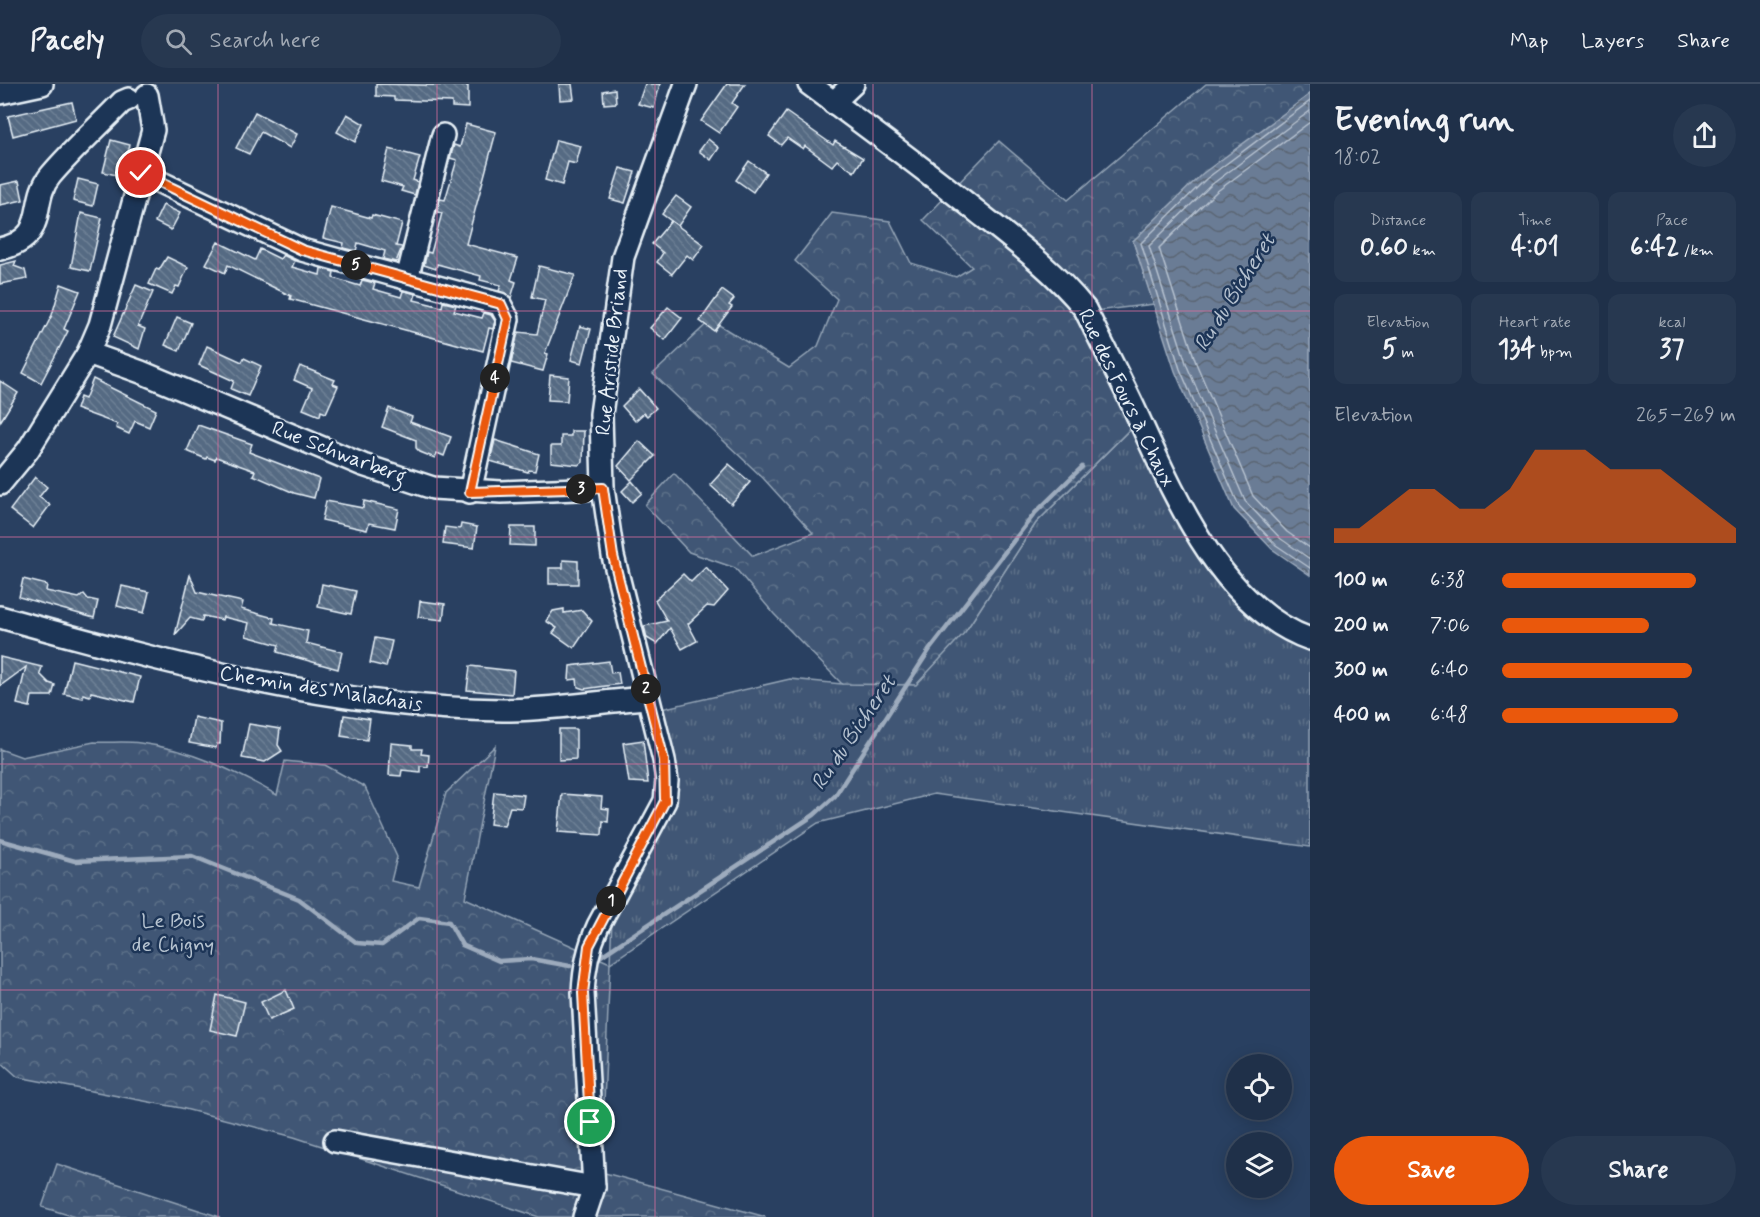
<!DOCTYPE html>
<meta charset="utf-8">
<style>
:root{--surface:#1f3049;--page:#273850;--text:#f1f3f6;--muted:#a1a9b4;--line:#3c4b61;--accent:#ea580c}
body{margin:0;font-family:Mynerve,sans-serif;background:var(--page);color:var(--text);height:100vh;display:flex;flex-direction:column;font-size:22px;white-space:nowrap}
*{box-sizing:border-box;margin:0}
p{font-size:20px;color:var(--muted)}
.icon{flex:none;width:33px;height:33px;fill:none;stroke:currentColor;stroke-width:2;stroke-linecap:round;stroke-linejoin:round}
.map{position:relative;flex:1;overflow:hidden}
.drawer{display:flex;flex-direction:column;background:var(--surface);width:450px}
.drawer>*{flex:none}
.controls{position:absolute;left:1226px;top:970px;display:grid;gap:12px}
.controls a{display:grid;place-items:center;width:66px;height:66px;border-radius:50%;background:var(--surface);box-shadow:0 3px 15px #0003,0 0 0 2px var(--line);font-size:30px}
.pin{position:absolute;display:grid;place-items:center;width:51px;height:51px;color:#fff;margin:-26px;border:3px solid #fff;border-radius:50%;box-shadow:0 2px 6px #0007}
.km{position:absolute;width:30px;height:30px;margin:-15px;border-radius:50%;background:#222;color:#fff;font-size:16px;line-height:30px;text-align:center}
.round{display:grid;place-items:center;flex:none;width:63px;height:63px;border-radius:32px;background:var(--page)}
.overview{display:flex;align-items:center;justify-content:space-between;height:102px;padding:0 24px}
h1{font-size:33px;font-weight:700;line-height:45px}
.figures{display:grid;grid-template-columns:repeat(3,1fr);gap:9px;height:102px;padding:6px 24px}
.figures div{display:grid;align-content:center;border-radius:12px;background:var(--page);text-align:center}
.figures b{font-size:26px;font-weight:700}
.figures small{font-size:16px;font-weight:400}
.figures p{font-size:16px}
.chart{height:168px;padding:12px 24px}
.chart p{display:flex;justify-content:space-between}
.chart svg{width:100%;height:108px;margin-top:6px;fill:var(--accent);opacity:.7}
.primary-button{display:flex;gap:12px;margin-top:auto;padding:12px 24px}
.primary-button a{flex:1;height:69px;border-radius:36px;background:var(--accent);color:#fff;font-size:24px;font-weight:700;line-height:69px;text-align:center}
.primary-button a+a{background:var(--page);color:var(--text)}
ul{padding:0 24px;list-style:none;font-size:20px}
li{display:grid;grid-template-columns:96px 72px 1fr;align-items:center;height:45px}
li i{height:15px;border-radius:8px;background:var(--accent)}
header{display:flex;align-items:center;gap:36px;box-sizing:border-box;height:84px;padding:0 30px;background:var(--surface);border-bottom:2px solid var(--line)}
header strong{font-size:28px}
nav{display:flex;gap:33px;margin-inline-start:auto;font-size:21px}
.search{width:420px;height:54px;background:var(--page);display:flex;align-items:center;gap:15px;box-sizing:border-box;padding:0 21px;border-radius:33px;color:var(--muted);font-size:22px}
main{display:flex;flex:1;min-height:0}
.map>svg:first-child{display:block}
</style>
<header>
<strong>Pacely</strong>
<div class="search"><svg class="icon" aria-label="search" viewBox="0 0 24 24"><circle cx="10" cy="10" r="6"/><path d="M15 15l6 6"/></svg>Search here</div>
<nav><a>Map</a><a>Layers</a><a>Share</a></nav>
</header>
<main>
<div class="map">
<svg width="1310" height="1133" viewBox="0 0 1310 1133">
<defs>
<pattern id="grass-tufts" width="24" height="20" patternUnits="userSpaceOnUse" patternTransform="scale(1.5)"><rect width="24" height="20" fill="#415774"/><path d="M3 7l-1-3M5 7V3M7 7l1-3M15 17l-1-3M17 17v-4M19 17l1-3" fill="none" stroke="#5c7089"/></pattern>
<pattern id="forest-crowns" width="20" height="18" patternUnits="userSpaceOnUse" patternTransform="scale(1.5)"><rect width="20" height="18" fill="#415774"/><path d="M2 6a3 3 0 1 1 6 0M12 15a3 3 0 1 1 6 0" fill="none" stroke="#5c7089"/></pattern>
<pattern id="water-waves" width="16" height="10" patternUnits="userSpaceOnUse" patternTransform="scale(1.5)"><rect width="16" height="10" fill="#6b7c95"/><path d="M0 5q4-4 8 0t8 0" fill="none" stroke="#5a6573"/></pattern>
<pattern id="building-back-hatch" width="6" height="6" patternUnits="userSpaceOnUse" patternTransform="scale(1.5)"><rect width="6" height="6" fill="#556a83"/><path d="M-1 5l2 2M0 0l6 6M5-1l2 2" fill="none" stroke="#6d8095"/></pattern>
</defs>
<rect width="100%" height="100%" fill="#294061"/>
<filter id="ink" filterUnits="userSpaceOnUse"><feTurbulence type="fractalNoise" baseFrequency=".0167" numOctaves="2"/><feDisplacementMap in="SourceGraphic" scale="12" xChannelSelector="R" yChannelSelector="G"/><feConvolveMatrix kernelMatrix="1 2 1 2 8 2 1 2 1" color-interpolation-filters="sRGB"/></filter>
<g filter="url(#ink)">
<path fill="url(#grass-tufts)" stroke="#94a4b6" stroke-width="1.5" d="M1130 345 1214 486 1310 560V763L934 710 818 739 610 879 612 836 668 736 677 708 661 625 790 595 842 600 965 548 1036 439Z"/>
<g fill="url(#forest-crowns)" stroke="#94a4b6" stroke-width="1.5">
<path d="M1206 0H1310V10L1133 157 1154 220 1078 229 1130 345 1036 439 965 548 916 601 842 600 774 530 735 484 689 468 645 421 674 389 753 472 813 449 763 394 653 290 711 236 789 284 818 262 837 215 795 177 832 129 890 137 911 179 956 193 972 183 923 136 999 57 1068 116Z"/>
<path d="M94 658C109 659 125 657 140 659 189 665 235 687 277 711L285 677 325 681 365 703 397 773 391 797 419 803 446 709 495 662 465 814 610 879 601 1088 766 1133H539L294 1053 181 1024 18 993 0 977V665L22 673Z"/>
<path d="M57 1080 220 1133H75L42 1123Z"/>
</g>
<path fill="url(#water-waves)" stroke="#9dabbd" stroke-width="1.5" d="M1310 10V491L1272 465 1234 425 1175 287 1133 157 1202 90Z"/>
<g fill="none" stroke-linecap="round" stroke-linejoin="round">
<g stroke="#b6c2d0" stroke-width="1.5">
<path d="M1310 17 1206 95 1141 159 1180 285 1239 422 1276 461 1310 484"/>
<path d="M1310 27 1211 101 1149 162 1187 282 1245 417 1281 455 1310 475"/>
<path d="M1310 38 1216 108 1159 164 1196 279 1253 412 1287 448 1310 464"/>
</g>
<g stroke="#9dabbd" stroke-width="4.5">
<path d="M0 756 75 777 192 772 299 815 357 859 382 861 419 834 449 838 462 861 499 877 531 875 570 882"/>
<path d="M598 874 814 731 835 712 930 565 1035 429 1082 383"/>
</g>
</g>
<g fill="url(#building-back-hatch)" stroke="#e8f1f8" stroke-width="1.5">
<path d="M376 0 468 2V24L452 23V18L394 16V13L376 12Z"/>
<path d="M559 0H572L574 15 560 16Z"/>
<path d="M645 0H660L654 24 638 20Z"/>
<path d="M727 0H745L732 19 737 23 719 49 701 37Z"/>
<path d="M615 5 616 19 604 20 603 7Z"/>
<path d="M72 18 76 35 13 52 8 32Z"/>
<path d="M255 28 297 50 290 64 261 48 249 70 236 64Z"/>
<path d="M786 28 833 61 835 57 863 74 854 88 837 76 832 82 805 62 803 65 787 54 781 61 769 52Z"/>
<path d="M347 30 364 40 355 58 337 48Z"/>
<path d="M466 40 496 48 466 160 518 174 511 196 516 198 511 214 499 207 501 201 480 196 481 192 437 180 436 185 424 181 427 168 431 169 442 129 437 128 440 115 445 116 457 76 450 74 454 61 460 63Z"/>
<path d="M708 55 719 64 711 76 699 67Z"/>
<path d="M111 56 130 61 124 85 118 84 117 91 103 88Z"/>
<path d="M556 56 581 62 576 80 568 78 562 101 545 96Z"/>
<path d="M389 65 420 73 413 96 418 98 415 111 401 107 403 103 381 97Z"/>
<path d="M749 77 766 89 753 108 736 96Z"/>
<path d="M620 84 635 88 625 119 610 115Z"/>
<path d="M78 95 98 100 93 122 73 117Z"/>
<path d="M19 97 23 116 0 121V101Z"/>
<path d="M676 112 691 123 678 142 662 130Z"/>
<path d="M163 121 180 129 171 146 155 138Z"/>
<path d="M331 123 371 134 372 131 402 139 396 162 402 163 396 178 383 175 385 167 358 159 356 167 343 164 344 159 323 154Z"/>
<path d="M81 129 102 134 90 187 71 183Z"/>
<path d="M671 137 704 161 693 176 687 171 672 190 657 178 663 169 652 160Z"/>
<path d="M218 158 255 176 260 165 280 175 283 171 295 177 292 183 320 191 321 184 334 188 333 194 360 202 362 196 375 199 373 205 401 213 403 207H405L416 210 414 216 442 223 443 218 456 221 454 227 482 234 484 229 491 231 495 237 493 245 489 244 483 267 290 215 291 212 228 181 225 189 206 180Z"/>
<path d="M167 173 188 183 179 203 176 202 172 210 149 200 156 185 159 186Z"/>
<path d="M16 177 14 182 25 186 27 195 0 200V181Z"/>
<path d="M539 182 575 191 545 269 548 270 543 287 511 279 518 248 537 250 545 216 532 213Z"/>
<path d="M61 200 80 207 64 245 68 247 41 299 23 289 52 231Z"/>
<path d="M136 201 153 208 138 242 145 245 139 265 113 253Z"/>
<path d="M722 206 734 215 729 221 732 223 714 247 700 237Z"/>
<path d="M668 223 682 234 665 256 650 244Z"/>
<path d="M177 233 191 239 179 267 165 261Z"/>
<path d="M580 242 591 245 582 279 571 276Z"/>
<path d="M207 262 242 278 244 274 261 282 248 312 231 305 234 297 199 281Z"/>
<path d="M300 282 335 296 333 300 338 302 326 329 321 327 320 332 303 325 312 304 294 296Z"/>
<path d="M550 291 569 293 567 317 548 316Z"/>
<path d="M93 295 156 326 149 343 135 337 129 350 116 344 117 340 76 325 80 313 85 315Z"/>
<path d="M0 297 18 309 0 338Z"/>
<path d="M639 305 656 324 647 332 644 329 635 337 622 322Z"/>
<path d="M389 324 412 333 410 338 451 353 444 372 437 369 435 374 420 368 416 364V356L382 343Z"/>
<path d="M198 341 252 360 249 368 319 395 314 414 294 409 253 391 255 387 216 373 215 376 207 373 206 375 187 367Z"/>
<path d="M571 347H584L583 378 579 381 551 378V362H561V352H571Z"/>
<path d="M495 356 539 370 535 387 529 386 528 388 490 377Z"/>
<path d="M639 357 655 372 631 396 618 382Z"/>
<path d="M729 380 750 398 731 420 710 401Z"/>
<path d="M35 393 47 403 39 413 50 421 33 444 10 426Z"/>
<path d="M632 397 642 409 632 418 622 407Z"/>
<path d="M326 417 363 424 364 417 399 425 395 444 369 439 367 446 322 436Z"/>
<path d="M461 440 477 443 474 464 443 460 445 443 460 445Z"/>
<path d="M511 443H535V462L510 461Z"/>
<path d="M563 476 578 477V500H549V484H563Z"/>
<path d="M706 483 728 507 714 523 707 522 688 540 697 557 682 565 670 544 657 560 647 554 644 542 667 537 655 516 683 490 691 498Z"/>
<path d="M190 491 197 508 243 518 241 525 274 534 273 539 308 547 306 559 342 568 338 585 277 568 279 561 246 552 249 539 223 533 222 536 203 532 202 537 190 534 175 551Z"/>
<path d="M23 495 47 501 46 507 79 514 84 510 88 515 98 517 94 534 19 513Z"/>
<path d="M322 500 356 507 351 530 318 523Z"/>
<path d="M122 502 149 508 144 529 117 522Z"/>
<path d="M420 517 445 520 443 536 418 533Z"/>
<path d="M564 525V529L582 526 592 537 574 564 553 549 557 544 546 537 553 527Z"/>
<path d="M375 554 392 557 386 583 370 579Z"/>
<path d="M0 573 42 583 40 590 49 599 55 601 52 612H32L30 623 17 620 26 583 0 602Z"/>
<path d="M72 576 140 593 134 618 91 608 90 612 83 610V614L64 610Z"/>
<path d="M609 577 611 589 618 588 620 600 584 605 578 603 577 595 569 596 570 582Z"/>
<path d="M470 582 514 587 512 610 467 606Z"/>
<path d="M344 631 370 635 367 656 341 652Z"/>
<path d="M194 633 221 639 220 660H217L216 664 189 659Z"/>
<path d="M249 640 280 645 278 661 282 667 265 678 242 674Z"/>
<path d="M559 645H576V675L559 676Z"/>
<path d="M643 656 648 699 629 698 623 659Z"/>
<path d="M391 659 412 661V665H422L421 670 429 671 428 683 420 682V688L402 686 401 692 389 691Z"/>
<path d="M494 708 524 711 522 724 510 723 504 742 490 740Z"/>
<path d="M562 710 602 713 601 724 609 725 608 738 603 737 602 751 558 748Z"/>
<path d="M286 906 294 925 269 936 261 918Z"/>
<path d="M217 911 245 918 237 952 210 946Z"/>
</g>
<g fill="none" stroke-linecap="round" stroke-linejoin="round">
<g stroke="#e8f1f8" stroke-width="26">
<g id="minor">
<path d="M809 0C867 43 925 85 980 130 1017 159 1055 188 1085 225 1101 258 1118 290 1134 324 1171 404 1219 523 1310 555"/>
<path d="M0 9 42 0"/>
<path d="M833 19 853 0"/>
<path d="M141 89 302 166 500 220 508 235 470 408"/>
<path d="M0 165C51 154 28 117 51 91 73 65 98 43 122 18L129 15"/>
<path d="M407 195 443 51"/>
<path d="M88 269 141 288 363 381 433 404 501 408 603 404"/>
<path d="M0 400 28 366 88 269 100 241 153 46 147 11"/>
<path d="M0 533C163 578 333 624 503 626 552 626 600 617 648 614"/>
<path d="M335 1057 594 1103"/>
<path d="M584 1133 594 1103 583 909C584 885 588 864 598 842L665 717 667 697 664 676 613 472 603 404 601 330 623 173 686 0"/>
</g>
</g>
<use href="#minor" stroke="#1d3557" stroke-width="21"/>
</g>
</g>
<g fill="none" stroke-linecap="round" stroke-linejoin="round" filter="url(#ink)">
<g stroke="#fff" stroke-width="12">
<path id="route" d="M141 89 302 166 501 220 508 235 470 408 603 404 613 472 664 676 665 717 589 862 583 909 590 1038"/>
</g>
<use href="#route" stroke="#ea580c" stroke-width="8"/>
</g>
<path fill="none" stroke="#d16f9a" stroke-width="1.5" stroke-opacity="0.55" d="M218 0V1133M437 0V1133M655 0V1133M873 0V1133M1092 0V1133M0 227H1310M0 453H1310M0 680H1310M0 906H1310"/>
<g text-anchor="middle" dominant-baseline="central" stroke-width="5" stroke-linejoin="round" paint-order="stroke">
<g font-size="21" fill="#e8f1f8" stroke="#1d3557">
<text transform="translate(612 268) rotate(-84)">Rue Aristide Briand</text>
<text transform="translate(1126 314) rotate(64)">Rue des Fours à Chaux</text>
<text transform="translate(339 369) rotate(21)">Rue Schwarberg</text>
<text transform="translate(321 605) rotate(9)">Chemin des Malachais</text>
</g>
<g font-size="21" fill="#b6c3d0" stroke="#1d3557">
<text x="173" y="837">Le Bois<tspan x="173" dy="24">de Chigny</tspan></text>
</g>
<g font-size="22" font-style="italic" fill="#b6c2d0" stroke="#1d3557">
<text transform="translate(1235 209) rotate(-58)">Ru du Bicheret</text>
<text transform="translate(854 649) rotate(-56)">Ru du Bicheret</text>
</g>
</g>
</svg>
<div class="controls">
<a><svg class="icon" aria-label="locate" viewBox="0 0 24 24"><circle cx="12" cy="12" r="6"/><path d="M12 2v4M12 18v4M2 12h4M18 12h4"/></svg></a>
<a><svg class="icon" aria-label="layers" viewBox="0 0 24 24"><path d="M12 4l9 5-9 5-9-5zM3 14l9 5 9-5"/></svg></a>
</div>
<div class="pin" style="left:590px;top:1038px;background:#1e9e55"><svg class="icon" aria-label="arrive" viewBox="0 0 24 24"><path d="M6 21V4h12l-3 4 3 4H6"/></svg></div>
<div class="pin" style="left:141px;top:89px;background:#d93025"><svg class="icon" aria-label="check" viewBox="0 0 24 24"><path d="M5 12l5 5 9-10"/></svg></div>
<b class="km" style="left:611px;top:817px">1</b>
<b class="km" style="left:646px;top:605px">2</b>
<b class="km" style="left:581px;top:405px">3</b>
<b class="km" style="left:495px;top:294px">4</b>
<b class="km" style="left:356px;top:181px">5</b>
</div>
<section class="drawer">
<div class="overview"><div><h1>Evening run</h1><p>18:02</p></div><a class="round"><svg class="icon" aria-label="share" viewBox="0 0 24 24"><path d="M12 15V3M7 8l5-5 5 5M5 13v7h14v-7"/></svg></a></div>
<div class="figures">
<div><p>Distance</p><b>0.60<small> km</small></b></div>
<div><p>Time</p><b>4:01</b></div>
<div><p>Pace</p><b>6:42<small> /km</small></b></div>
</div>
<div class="figures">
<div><p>Elevation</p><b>5<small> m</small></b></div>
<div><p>Heart rate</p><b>134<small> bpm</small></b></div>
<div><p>kcal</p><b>37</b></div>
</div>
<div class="chart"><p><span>Elevation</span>265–269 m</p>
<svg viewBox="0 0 160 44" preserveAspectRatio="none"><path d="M0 44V38L10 38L20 30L30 22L40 22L50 30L60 30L70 22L80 6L90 6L100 6L110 14L120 14L130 14L140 22L150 30L160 38V44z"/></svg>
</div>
<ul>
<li><b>100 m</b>6:38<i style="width:83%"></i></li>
<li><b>200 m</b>7:06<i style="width:63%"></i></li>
<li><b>300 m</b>6:40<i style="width:81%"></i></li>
<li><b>400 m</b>6:48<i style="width:75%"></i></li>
</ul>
<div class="primary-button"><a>Save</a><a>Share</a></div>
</section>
</main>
